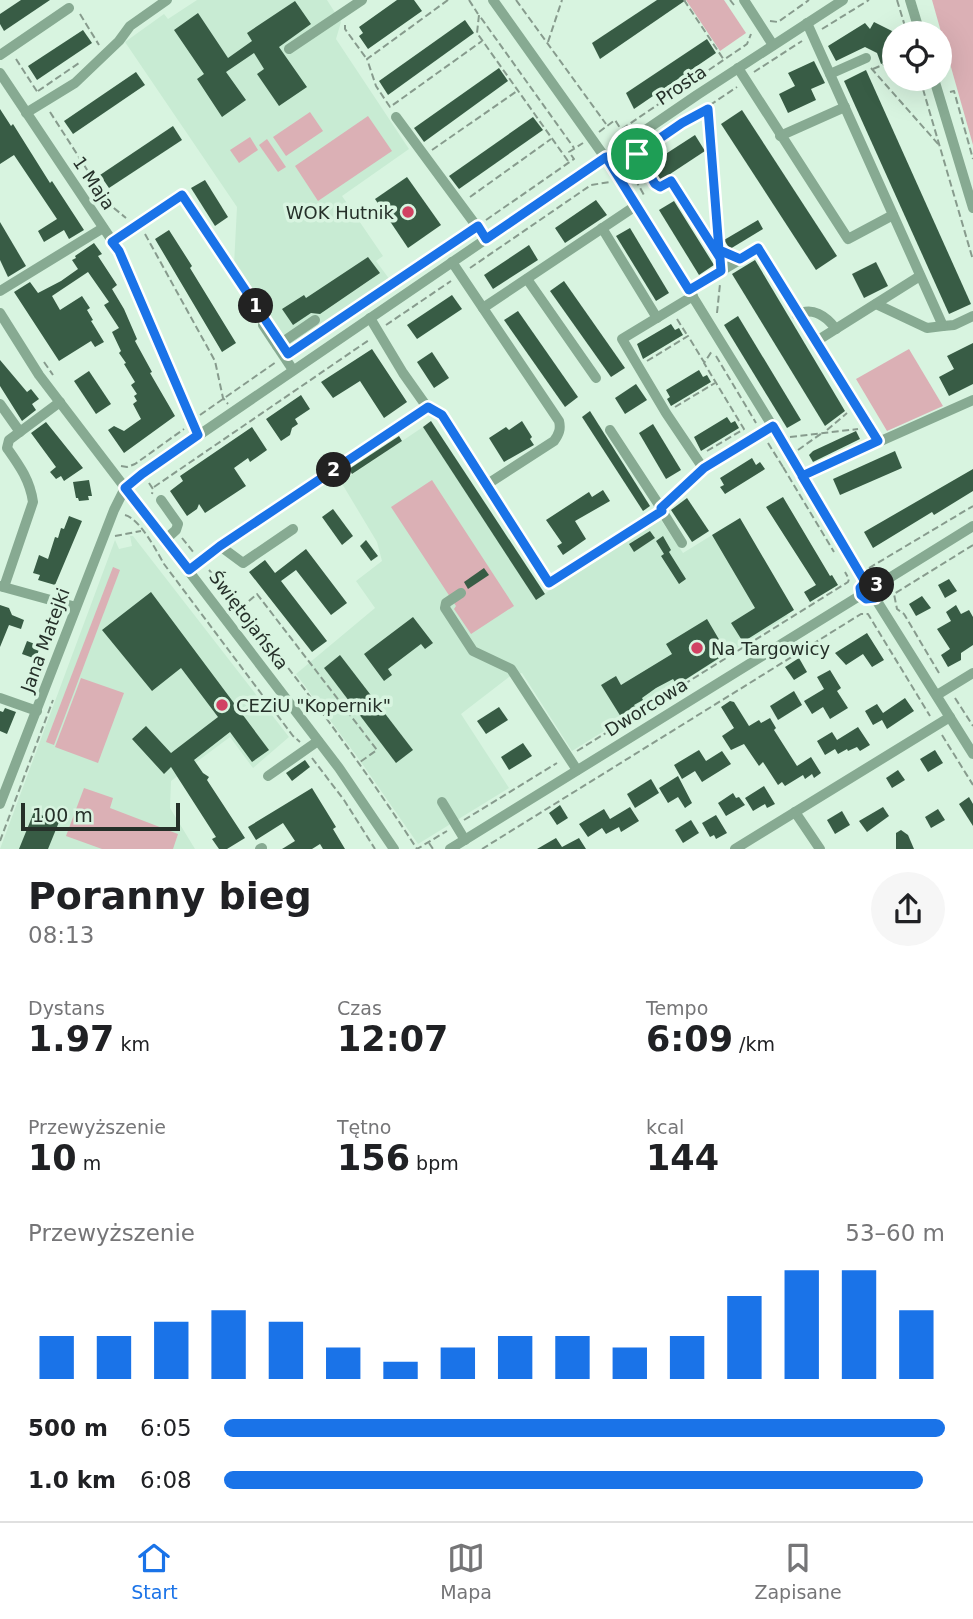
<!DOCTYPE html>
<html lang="pl">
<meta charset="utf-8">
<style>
:root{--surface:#fff;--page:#f6f6f6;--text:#202124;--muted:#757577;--line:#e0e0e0;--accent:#1a73e8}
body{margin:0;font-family:"DejaVu Sans",sans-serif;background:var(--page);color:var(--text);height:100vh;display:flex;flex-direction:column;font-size:26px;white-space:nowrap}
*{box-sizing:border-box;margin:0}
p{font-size:23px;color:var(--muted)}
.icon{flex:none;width:38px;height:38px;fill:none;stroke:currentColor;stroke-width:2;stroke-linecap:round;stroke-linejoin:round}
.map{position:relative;height:849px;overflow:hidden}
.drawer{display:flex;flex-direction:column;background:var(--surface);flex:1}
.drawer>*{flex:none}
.fabs{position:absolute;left:882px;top:21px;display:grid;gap:14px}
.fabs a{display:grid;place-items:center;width:70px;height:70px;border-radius:50%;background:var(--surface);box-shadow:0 7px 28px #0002;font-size:35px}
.scale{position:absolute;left:21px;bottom:18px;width:159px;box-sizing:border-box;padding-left:7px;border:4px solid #253029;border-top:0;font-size:19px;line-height:24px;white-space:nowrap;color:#253029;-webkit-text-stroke:5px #d8f4e0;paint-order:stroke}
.pin{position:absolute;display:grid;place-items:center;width:60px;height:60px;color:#fff;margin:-30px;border:4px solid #fff;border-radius:50%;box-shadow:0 2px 7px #0007}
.km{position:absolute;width:35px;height:35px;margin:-18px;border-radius:50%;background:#222;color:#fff;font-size:19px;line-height:35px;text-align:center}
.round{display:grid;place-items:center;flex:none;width:74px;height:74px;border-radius:37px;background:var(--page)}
.headline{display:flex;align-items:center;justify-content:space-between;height:119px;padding:0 28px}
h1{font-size:38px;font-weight:600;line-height:52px}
.metrics{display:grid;grid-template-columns:repeat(3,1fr);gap:10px;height:119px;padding:7px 28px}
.metrics div{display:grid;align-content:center}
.metrics b{font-size:35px;font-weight:600}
.metrics small{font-size:19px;font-weight:400}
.metrics p{font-size:19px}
.chart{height:196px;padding:14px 28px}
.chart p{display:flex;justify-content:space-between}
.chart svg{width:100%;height:126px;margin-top:7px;stroke:var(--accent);stroke-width:6}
ul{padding:0 28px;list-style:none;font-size:23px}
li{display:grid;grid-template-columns:112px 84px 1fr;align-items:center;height:52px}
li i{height:18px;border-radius:9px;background:var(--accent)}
.dock{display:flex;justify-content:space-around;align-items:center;height:98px;border-top:2px solid var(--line);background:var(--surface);font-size:19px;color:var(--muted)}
.dock a{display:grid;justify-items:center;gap:4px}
.dock .current{color:var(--accent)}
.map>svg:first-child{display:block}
</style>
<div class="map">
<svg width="973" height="849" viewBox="0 0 973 849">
<rect width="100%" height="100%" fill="#d8f4e0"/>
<g fill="#c8ebd3">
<path d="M197 0H327L341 22 336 39 409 149 342 196 383 256 376 261 390 280 290 348 240 269 238 270 234 265 237 207 125 42 164 14 168 19Z"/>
<path d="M423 427 536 599 661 520 683 553 730 524 788 616 572 751 522 673 509 677 461 714 509 788 418 844 361 762 296 674 375 608 356 581 382 561 377 542 341 482Z"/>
<path d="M130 536H133L289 737 253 768 230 737 171 781 170 808 195 849H0L115 540 119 549 132 546Z"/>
</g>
<g fill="#dbb0b5">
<path d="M686 0H724L746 33 720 51Z"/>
<path d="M932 0H973V145Z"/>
<path d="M310 112 323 131 286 156 273 137Z"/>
<path d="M368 116 392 151 318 201 295 166Z"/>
<path d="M250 137 258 150 239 163 230 150Z"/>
<path d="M267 139 286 167 278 172 259 145Z"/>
<path d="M909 349 943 406 887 431 856 379Z"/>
<path d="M432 480 514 606 471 634 454 609 456 606 391 507Z"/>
<path d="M113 567 120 570 54 745 46 742Z"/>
<path d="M81 678 124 693 98 763 55 747Z"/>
<path d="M84 788 113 798 110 808 178 834 173 849H102L66 836Z"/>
</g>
<g fill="#385c45">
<path d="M21 0H50L4 31 0 24V14Z"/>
<path d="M397 0H414L422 11 368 49 359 36 363 33 359 27Z"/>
<path d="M657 0H686L600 59 592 43Z"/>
<path d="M295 1 311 24 279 47 307 87 279 106 257 74 264 69 254 53 226 72 246 100 222 117 197 79 204 74 174 30 198 13 228 58 252 41 247 33Z"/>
<path d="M465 20 474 33 388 95 379 81Z"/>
<path d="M874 22 894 32V80L886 62 881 64 877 53 865 47 836 61 828 46 865 23 870 29Z"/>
<path d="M83 30 92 43 37 80 28 66Z"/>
<path d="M707 39 716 53 634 109 626 93Z"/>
<path d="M814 61 825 83 811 89 816 100 788 113 779 94 795 86 788 73Z"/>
<path d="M499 68 508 81 424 142 414 128Z"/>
<path d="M866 70 971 304 949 314 844 81Z"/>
<path d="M136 72 145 85 73 134 64 121Z"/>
<path d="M0 109 11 126 13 124 50 183 52 181 84 230 69 239 64 230 44 242 38 231 57 219 14 155 0 164Z"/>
<path d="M742 110 837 256 816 270 721 124Z"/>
<path d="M533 117 543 130 459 189 449 176Z"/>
<path d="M173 126 182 140 109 188 100 175Z"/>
<path d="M695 135 705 151 658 182 647 166Z"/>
<path d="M407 177 441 225 408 248 375 199Z"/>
<path d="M205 180 228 217 215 226 191 188Z"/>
<path d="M596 200 607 215 565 243 555 228Z"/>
<path d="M674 201 714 265 699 275 659 210Z"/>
<path d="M758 220 763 229 730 249 724 240Z"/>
<path d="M0 222 26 266 8 277 0 260Z"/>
<path d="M630 228 669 293 656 301 616 236Z"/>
<path d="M169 230 192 266 190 268 236 343 222 352 155 239Z"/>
<path d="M94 243 102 254 98 256 117 285 112 289 124 309 137 339 135 341 152 372 150 373 175 416 124 453 108 430 114 426 124 431 141 419 133 404 137 401 134 396 137 394 131 385 135 382 124 364 126 363 119 353 121 351 112 332 119 328 104 305 109 302 88 272 52 296 60 310 82 296 90 308 87 310 93 320 91 321 93 324 104 342 95 347 91 341 59 361 14 292 30 282 38 293 61 281 78 269 72 260 76 258 75 256Z"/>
<path d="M529 245 538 260 493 289 484 275Z"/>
<path d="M368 257 380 273 320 314 311 313 293 325 282 309 304 295 306 298Z"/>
<path d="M755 260 845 411 825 426 732 274Z"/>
<path d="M876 262 888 286 864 298 852 274Z"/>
<path d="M564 281 625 368 611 377 550 291Z"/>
<path d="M452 295 462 309 417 339 407 325Z"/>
<path d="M518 311 578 397 565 407 504 320Z"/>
<path d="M738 316 801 420 787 428 724 325Z"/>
<path d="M671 324 675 330 679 328 683 335 643 359 637 344Z"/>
<path d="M973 343V384L949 396 939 377 954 369 947 356Z"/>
<path d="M372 349 407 402 384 418 360 381 333 398 321 382Z"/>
<path d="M432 352 449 378 434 388 417 362Z"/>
<path d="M0 360 27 392 31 389 39 399 32 404 36 410 22 421 0 386Z"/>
<path d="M699 370 703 377 707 375 711 382 671 406 667 399 670 397 666 390Z"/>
<path d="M89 371 111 404 96 414 74 381Z"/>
<path d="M636 384 647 400 625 414 615 398Z"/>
<path d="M301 395 310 409 295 419 298 424 292 428 290 435 281 441 266 419Z"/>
<path d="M590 411 650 506 643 511 582 417Z"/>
<path d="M727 417 731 423 735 421 739 428 701 451 694 437Z"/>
<path d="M431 421 545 594 536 600 423 427Z"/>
<path d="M522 421 532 437 530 439 534 445 504 462 489 438 506 427 509 430Z"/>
<path d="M46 422 83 468 64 481 61 476 56 479 50 472 56 467 31 433Z"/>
<path d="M653 424 681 470 666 479 639 433Z"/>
<path d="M252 427 267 450 250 462 248 458 234 468 246 486 205 513 199 504 197 509 187 516 170 491 183 481 180 476Z"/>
<path d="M856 431 860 439 813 462 809 455 813 451Z"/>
<path d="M399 436 402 441 352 474 349 469Z"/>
<path d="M895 451 902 468 840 495 833 479Z"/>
<path d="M752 458 756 465 760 462 765 469 725 494 720 487 724 485 720 478Z"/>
<path d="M973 469V491L934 515 932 512 873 548 864 532Z"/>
<path d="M89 480 92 496H88L89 500 79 501 78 498H76L73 482Z"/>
<path d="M603 490 610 501 575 521 586 539 563 555 557 546 562 543 546 520 589 492 592 497Z"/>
<path d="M783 497 830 576 832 575 838 585 810 602 804 592 816 585 766 507Z"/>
<path d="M687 498 709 531 692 542 671 510Z"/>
<path d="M333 509 353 536 342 545 322 517Z"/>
<path d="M69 516 82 521 55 585 38 580 40 575 33 573 39 555 48 559 55 537 58 538 61 528 64 529Z"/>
<path d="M740 518 794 610 743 642 731 623 755 608 712 535Z"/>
<path d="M650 531 655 538 634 552 629 544Z"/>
<path d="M663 536 671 550 669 552 686 579 679 584 661 556 664 554 656 541Z"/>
<path d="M366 540 378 556 371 561 360 546Z"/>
<path d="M306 549 347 603 331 615 296 570 281 581 327 641 312 652 249 572 265 560 275 573Z"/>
<path d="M484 568 489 575 468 589 464 582Z"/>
<path d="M949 579 957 591 945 598 938 585Z"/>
<path d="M151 592 269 750 252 762 230 732 194 760 203 773 209 777 207 780 245 838 227 849H219L212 839 216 837 171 767 164 774 132 739 146 726 171 753 218 717 181 668 152 691 102 630Z"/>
<path d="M922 596 931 608 916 616 909 604Z"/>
<path d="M0 605 9 608 12 615 24 620 21 629 9 625 0 647Z"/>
<path d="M956 605 961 614 969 610 973 617V645L961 653V660L948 667 941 655 950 649 937 629 951 621 946 612Z"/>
<path d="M413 617 433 643 425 649 421 644 388 669 392 675 384 681 364 654Z"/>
<path d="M707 619 727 653 677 685 673 679 656 688 642 698 643 700 634 705 636 708 621 717 601 685 616 676 621 685 672 654 666 644Z"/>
<path d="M867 633 884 660 872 667 863 654 846 665 835 653Z"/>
<path d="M27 641 40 646 36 659 22 654Z"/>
<path d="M340 655 413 750 396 763 324 668Z"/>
<path d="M799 658 807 672 794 680 785 667Z"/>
<path d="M830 670 841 688 837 691 848 708 830 719 823 707 812 714 804 701 824 689 817 677Z"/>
<path d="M794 691 802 705 778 720 770 706Z"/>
<path d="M905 698 914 711 887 729 882 720 873 725 865 711 877 704 883 713Z"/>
<path d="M730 701 734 702 749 726 759 720 761 723 770 718 776 728 774 730 797 766 811 757 821 773 814 778 812 774 805 779 803 775 785 786 782 782 778 785 763 762 759 766 744 744 731 750 722 736 734 728 721 707Z"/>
<path d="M499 707 508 720 486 734 477 721Z"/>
<path d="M5 708 16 712 7 734 0 731V711L3 712Z"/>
<path d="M858 727 870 745 860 751 857 747 848 751 847 749 838 754 835 749 825 755 817 741 832 732 837 740Z"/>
<path d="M523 743 532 756 509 770 501 757Z"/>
<path d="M699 750 706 761 722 751 731 764 702 782 695 771 682 779 674 765Z"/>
<path d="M935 750 943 763 928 772 920 759Z"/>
<path d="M305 760 310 767 292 781 286 773Z"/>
<path d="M898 770 905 780 892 788 886 778Z"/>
<path d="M678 776 692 803 685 808 678 797 668 803 659 788Z"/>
<path d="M651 779 659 793 635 808 627 794Z"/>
<path d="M764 786 775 804 767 808 765 804 753 811 745 798Z"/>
<path d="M312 788 336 827 333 829 345 849H323L320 844 312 849H282L295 841 283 823 256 840 248 827Z"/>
<path d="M733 793 736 798 739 797 745 805 726 816 718 803Z"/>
<path d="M969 797 973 804V826L959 804Z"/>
<path d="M560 805 568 818 557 825 549 813Z"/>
<path d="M630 807 639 821 621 832 619 827 606 834 602 828 588 837 579 824 604 809 610 819Z"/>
<path d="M883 807 889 816 867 832 859 821Z"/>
<path d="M938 809 945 820 931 828 925 817Z"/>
<path d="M842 811 850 825 835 834 827 820Z"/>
<path d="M34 812 59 822 48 849H19Z"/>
<path d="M716 815 727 833 716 839 714 835 710 837 702 823Z"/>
<path d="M691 820 699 833 683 843 675 830Z"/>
<path d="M901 830 908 835 914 849H896V833Z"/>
<path d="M556 838 562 847 579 838 586 849H537Z"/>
</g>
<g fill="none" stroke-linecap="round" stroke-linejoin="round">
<g stroke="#879b8d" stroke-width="2" stroke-dasharray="7 3.5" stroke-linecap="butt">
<path d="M448 0 367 59 376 86 390 107 482 41"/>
<path d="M469 0 478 14"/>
<path d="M516 0 606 124"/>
<path d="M684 0 724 60"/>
<path d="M730 0 734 5"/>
<path d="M897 0 907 33"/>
<path d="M80 14 99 45"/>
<path d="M770 21 778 22 809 0"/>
<path d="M345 25V29L366 58"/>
<path d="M822 29 869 0"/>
<path d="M548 42 562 0"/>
<path d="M16 59 38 93"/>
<path d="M940 60 946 58"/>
<path d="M940 63 943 72"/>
<path d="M871 68 939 145"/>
<path d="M873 69 894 60"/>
<path d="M754 72 802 41"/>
<path d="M920 79 973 260"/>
<path d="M38 91 79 63"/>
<path d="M950 92 954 91 973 159"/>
<path d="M708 110 720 258"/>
<path d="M50 112 109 204 126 218"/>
<path d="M622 129 747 44 751 34"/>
<path d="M599 132 615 120 622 131"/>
<path d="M432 150 517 91"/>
<path d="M635 150 655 184 660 187 671 181 719 258"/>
<path d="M568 161 477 33 479 15 574 148"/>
<path d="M630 170 637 154 737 87"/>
<path d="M630 170 644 195"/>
<path d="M470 197 551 139"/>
<path d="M188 205 261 314"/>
<path d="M486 220 574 159 569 152 583 143"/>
<path d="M145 234 215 361 223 398 228 404"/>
<path d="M715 249 730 253"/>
<path d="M470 268 591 185 610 182"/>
<path d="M717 313 720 284"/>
<path d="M677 319 687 335"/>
<path d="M386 325 451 281"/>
<path d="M292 351 443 248 468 234"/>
<path d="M716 356 756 423"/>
<path d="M647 361 688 336 704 362"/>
<path d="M44 362 53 375"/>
<path d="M675 407 715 383"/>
<path d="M200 415 276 362"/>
<path d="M827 430 847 413"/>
<path d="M790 437 858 429"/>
<path d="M768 443 783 467"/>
<path d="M798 450 822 433"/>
<path d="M707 451 744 429 704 363 712 351"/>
<path d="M121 466 127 467 135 464 184 429"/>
<path d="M783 467 834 552"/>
<path d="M149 483 153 489 152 494"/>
<path d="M154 487 369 340"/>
<path d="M125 515C140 519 156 550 164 564L293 736 300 742"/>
<path d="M115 536 141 531"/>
<path d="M182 538 194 553"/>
<path d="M869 568 973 506"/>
<path d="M209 570C284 659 354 752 417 849L447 831"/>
<path d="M241 608 257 594 377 750 360 762"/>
<path d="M939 673 904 614 897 609 894 594 973 545"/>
<path d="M955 698 973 726"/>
<path d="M942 735 973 785"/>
<path d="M577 751 848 582 849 579 845 572"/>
<path d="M312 758 344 800 375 849"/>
<path d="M464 820 557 763"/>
<path d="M0 841 53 700"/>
<path d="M429 843 433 849"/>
<path d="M482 849 861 614H868L930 716"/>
</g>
<g stroke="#87aa92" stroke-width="10">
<path d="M493 0 619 177 773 427 865 582"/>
<path d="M744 0 773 45"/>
<path d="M910 0 920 33"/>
<path d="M807 23 943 326 954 325 973 316"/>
<path d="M289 49 362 0"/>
<path d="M0 55 69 8"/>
<path d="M738 68 848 239 893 215"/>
<path d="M0 73 119 251 198 435"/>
<path d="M830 74 866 58"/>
<path d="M934 79 973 208"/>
<path d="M26 113 75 83 119 41 130 26 167 0"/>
<path d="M396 117 486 239"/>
<path d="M780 136 845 107"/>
<path d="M602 228 657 318"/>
<path d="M112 241 182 195"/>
<path d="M452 262 559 421C561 429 559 434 554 441L486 485"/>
<path d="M527 279 596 378"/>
<path d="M689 290 758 249 878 441"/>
<path d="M0 291 103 228"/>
<path d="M693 296 622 339 666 413 703 468"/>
<path d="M876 304 927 328 943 326"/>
<path d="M483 308 637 205"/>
<path d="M0 313 39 375 339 768 394 849"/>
<path d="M797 315C812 306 826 316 836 329"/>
<path d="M370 318 403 373 427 407 442 415 549 583 662 511 661 508 703 468 773 427"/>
<path d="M263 325 293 370"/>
<path d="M815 342 920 276"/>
<path d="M277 346 315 320"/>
<path d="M0 404 20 432"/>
<path d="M610 430 661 508"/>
<path d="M802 476 973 400"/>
<path d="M161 500 178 524 176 530 166 539"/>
<path d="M662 511 682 543"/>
<path d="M220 546 243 563 293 529"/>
<path d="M189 570 220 546 427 407"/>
<path d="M878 585 973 526"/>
<path d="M0 586 76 607"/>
<path d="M4 587 33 502C30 480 19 465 7 448L9 440 60 402"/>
<path d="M461 593 446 603 445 608 473 651 511 669 577 770"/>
<path d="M875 598 973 754"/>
<path d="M937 695 973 673"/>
<path d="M0 698 37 711"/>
<path d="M268 776 318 741"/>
<path d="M442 802 465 840"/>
<path d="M0 804 114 510 125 488 142 474 697 95 843 0"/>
<path d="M795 812 820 849"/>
<path d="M260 849 262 848"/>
<path d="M450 849 861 595"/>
<path d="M735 849 950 717"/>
</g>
</g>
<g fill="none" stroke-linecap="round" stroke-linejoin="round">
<g stroke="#fff" stroke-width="14">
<path id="route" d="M637 154 655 184 660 187 671 181 720 258 721 271 689 290 606 157 486 239 478 226 288 354 182 195 112 242 119 251 198 435 142 474 125 488 189 570 220 546 428 407 442 415 549 583 662 511 661 508 704 468 773 426 865 582 870 581 878 586V594L875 598 866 599 861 595 860 588 865 582 802 476 878 441 758 248 740 259 719 250 708 109 682 123 637 154"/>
</g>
<use href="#route" stroke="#1a73e8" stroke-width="9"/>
</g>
<g fill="#d14263" stroke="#d8f4e0" stroke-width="2.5">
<circle cx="408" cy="212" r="7"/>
<circle cx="697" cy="648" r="7"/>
<circle cx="222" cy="705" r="7"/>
</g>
<g text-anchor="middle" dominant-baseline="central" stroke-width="7" stroke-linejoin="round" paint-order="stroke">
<g font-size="18" fill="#253029" stroke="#d8f4e0">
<text transform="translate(681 85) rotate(-34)">Prosta</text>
<text transform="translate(94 183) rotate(56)">1 Maja</text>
<text transform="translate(249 620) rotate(53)">Świętojańska</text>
<text transform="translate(45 640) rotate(-70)">Jana Matejki</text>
<text transform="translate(646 707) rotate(-32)">Dworcowa</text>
</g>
<g font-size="18" fill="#253029" stroke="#d8f4e0" text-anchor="start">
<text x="394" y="212" text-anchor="end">WOK Hutnik</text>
<text x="711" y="648">Na Targowicy</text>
<text x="236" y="705">CEZiU "Kopernik"</text>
</g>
</g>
</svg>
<div class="fabs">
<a><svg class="icon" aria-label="locate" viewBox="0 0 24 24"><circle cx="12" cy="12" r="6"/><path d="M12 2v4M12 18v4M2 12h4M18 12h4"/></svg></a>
</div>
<div class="scale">100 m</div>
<div class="pin" style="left:637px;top:154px;background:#1e9e55"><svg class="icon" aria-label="arrive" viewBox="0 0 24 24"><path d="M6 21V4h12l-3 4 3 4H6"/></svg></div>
<b class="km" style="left:256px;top:306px">1</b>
<b class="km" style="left:334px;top:470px">2</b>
<b class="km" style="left:877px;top:585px">3</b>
</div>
<section class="drawer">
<div class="headline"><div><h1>Poranny bieg</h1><p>08:13</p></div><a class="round"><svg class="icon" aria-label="share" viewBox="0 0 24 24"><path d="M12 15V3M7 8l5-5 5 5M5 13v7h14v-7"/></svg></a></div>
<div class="metrics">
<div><p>Dystans</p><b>1.97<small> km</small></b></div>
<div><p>Czas</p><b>12:07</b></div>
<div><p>Tempo</p><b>6:09<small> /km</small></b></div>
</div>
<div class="metrics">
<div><p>Przewyższenie</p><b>10<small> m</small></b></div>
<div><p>Tętno</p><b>156<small> bpm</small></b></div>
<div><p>kcal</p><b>144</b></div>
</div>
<div class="chart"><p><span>Przewyższenie</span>53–60 m</p>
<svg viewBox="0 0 160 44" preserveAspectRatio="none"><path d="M5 44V29M15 44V29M25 44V24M35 44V20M45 44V24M55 44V33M65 44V38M75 44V33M85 44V29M95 44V29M105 44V33M115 44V29M125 44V15M135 44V6M145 44V6M155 44V20"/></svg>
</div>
<ul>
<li><b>500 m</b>6:05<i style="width:100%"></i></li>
<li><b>1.0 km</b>6:08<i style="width:97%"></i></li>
</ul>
</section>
<nav class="dock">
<a class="current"><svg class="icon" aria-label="home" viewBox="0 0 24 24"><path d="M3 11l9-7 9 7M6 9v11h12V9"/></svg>Start</a>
<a><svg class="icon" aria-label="map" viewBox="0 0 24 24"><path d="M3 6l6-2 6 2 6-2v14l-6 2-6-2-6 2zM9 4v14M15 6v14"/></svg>Mapa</a>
<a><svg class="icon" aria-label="saved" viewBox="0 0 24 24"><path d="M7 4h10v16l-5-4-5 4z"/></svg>Zapisane</a>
</nav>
